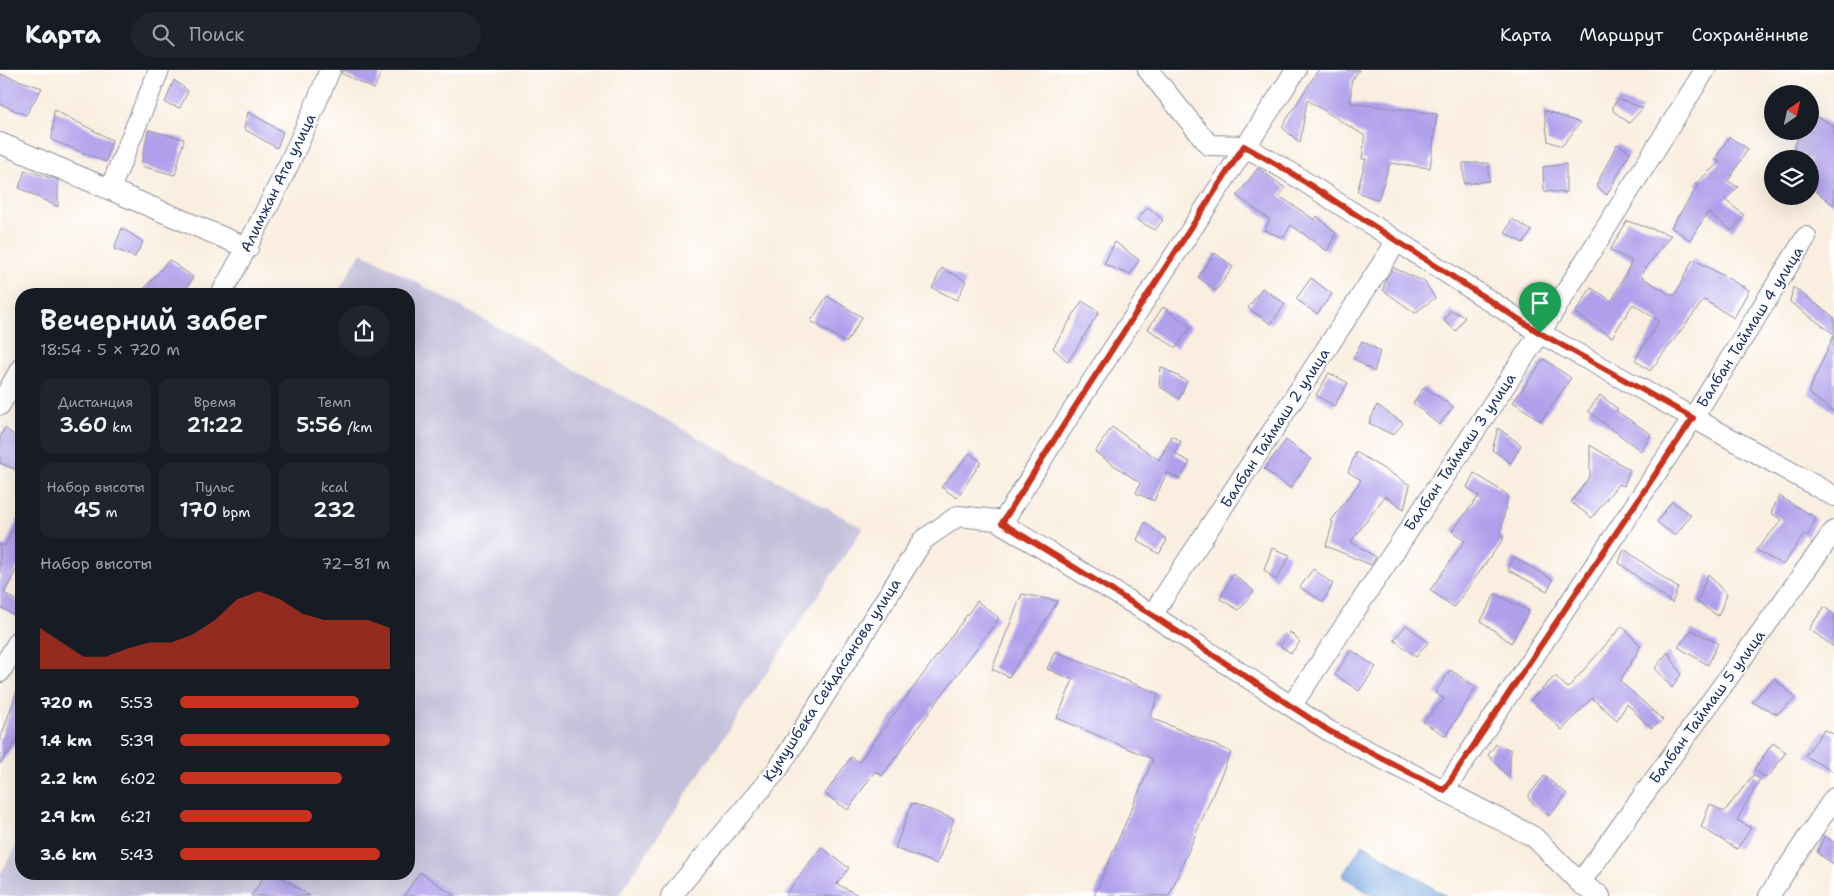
<!DOCTYPE html>
<html lang="ru">
<meta charset="utf-8">
<style>
:root{--surface:#171b24;--page:#20242c;--text:#f1f3f6;--muted:#9ea1a6;--line:#363941;--accent:#c8321e}
body{margin:0;font-family:"Shantell Sans",sans-serif;background:var(--page);color:var(--text);height:100vh;display:flex;flex-direction:column;font-size:19px;white-space:nowrap}
*{box-sizing:border-box;margin:0}
p{font-size:16px;color:var(--muted)}
.icon{flex:none;width:28px;height:28px;fill:none;stroke:currentColor;stroke-width:2;stroke-linecap:round;stroke-linejoin:round}
.map{position:relative;flex:1;overflow:hidden}
.details{position:absolute;left:15px;top:218px;width:400px;height:592px;display:flex;flex-direction:column;background:var(--surface);border-radius:20px;box-shadow:0 5px 20px #0002}
.details>*{flex:none}
.needle{width:32px;rotate:34deg}
.controls{position:absolute;left:1764px;top:15px;display:grid;gap:10px}
.controls a{display:grid;place-items:center;width:55px;height:55px;border-radius:50%;background:var(--surface);box-shadow:0 5px 20px #0002;font-size:25px}
.pin{position:absolute;display:grid;place-items:center;width:42px;height:42px;color:#fff;margin:-51px -21px;border-radius:50% 50% 50% 0;rotate:-45deg;box-shadow:0 0 5px #0007}
.pin .icon{rotate:45deg}
.round{display:grid;place-items:center;flex:none;width:52px;height:52px;border-radius:26px;background:var(--page)}
.headline{display:flex;align-items:center;justify-content:space-between;height:85px;padding:0 25px}
h1{font-size:28px;font-weight:600;line-height:38px}
.figures{display:grid;grid-template-columns:repeat(3,1fr);gap:8px;height:85px;padding:5px 25px}
.figures div{display:grid;align-content:center;border-radius:12px;background:var(--page);text-align:center}
.figures b{font-size:21px;font-weight:600}
.figures small{font-size:14px;font-weight:400}
.figures p{font-size:14px}
.chart{height:140px;padding:10px 25px}
.chart p{display:flex;justify-content:space-between}
.chart svg{width:100%;height:90px;margin-top:5px;fill:var(--accent);opacity:.7}
ul{padding:0 25px;list-style:none;font-size:16px}
li{display:grid;grid-template-columns:80px 60px 1fr;align-items:center;height:38px}
li i{height:12px;border-radius:6px;background:var(--accent)}
header{display:flex;align-items:center;gap:30px;box-sizing:border-box;height:70px;padding:0 25px;background:var(--surface);border-bottom:1px solid var(--line)}
header strong{font-size:24px}
nav{display:flex;gap:28px;margin-inline-start:auto;font-size:18px}
.search{width:350px;height:45px;background:var(--page);display:flex;align-items:center;gap:12px;box-sizing:border-box;padding:0 18px;border-radius:28px;color:var(--muted);font-size:19px}
.map>svg:first-child{display:block}
</style>
<header>
<strong>Карта</strong>
<div class="search"><svg class="icon" aria-label="search" viewBox="0 0 24 24"><circle cx="10" cy="10" r="6"/><path d="M15 15l6 6"/></svg>Поиск</div>
<nav><a>Карта</a><a>Маршрут</a><a>Сохранённые</a></nav>
</header>
<div class="map">
<svg width="1834" height="826" viewBox="0 0 1834 826">
<rect width="100%" height="100%" fill="#fff"/>
<filter id="ink" filterUnits="userSpaceOnUse"><feTurbulence type="fractalNoise" baseFrequency=".02" numOctaves="2"/><feDisplacementMap in="SourceGraphic" scale="10" xChannelSelector="R" yChannelSelector="G"/><feConvolveMatrix kernelMatrix="1 2 1 2 8 2 1 2 1" color-interpolation-filters="sRGB"/></filter>
<filter id="wash" filterUnits="userSpaceOnUse"><feTurbulence type="fractalNoise" baseFrequency=".0096" numOctaves="4" result="noise"/><feDisplacementMap in="SourceGraphic" scale="20" xChannelSelector="R" yChannelSelector="G"/><feGaussianBlur stdDeviation="1.12" result="paint"/><feColorMatrix in="noise" values="0 0 0 0 0 0 0 0 0 0 0 0 0 0 0 0 0 1.4 0 .05"/><feComposite in="paint" operator="in"/></filter>
<g filter="url(#wash)">
<rect width="100%" height="100%" fill="#f9eedf"/>
<path fill="#c5c0da" d="M361 182 863 458 618 826H0V805L21 768V804H409V224H337Z"/>
<path fill="#76a5df" stroke="#486a9e" d="M1363 774 1446 826H1373L1342 806Z"/>
<g id="blocks">
<g fill="#b0a0eb">
<path d="M342 0H382L374 19 341 3Z"/>
<path d="M1318 0H1359L1351 12V33L1437 44 1430 98 1390 93 1378 130 1357 122 1366 89H1362L1365 66 1307 30 1300 73 1282 57Z"/>
<path d="M0 4 42 18 26 45 0 34Z"/>
<path d="M174 10 188 21 180 38 165 33Z"/>
<path d="M1619 29 1643 38 1629 53 1613 41V35Z"/>
<path d="M54 40 112 70 106 92 52 70Z"/>
<path d="M1544 40 1580 53 1562 76 1548 71Z"/>
<path d="M248 42 283 62 277 78 244 59Z"/>
<path d="M1810 43 1834 56V135L1810 117V89H1789L1801 61H1810Z"/>
<path d="M148 60 184 69 175 105 141 96Z"/>
<path d="M1729 67 1748 79 1728 111 1738 117 1725 130 1744 145 1732 161 1708 142 1690 170 1671 157 1698 116 1695 114 1720 92 1715 89Z"/>
<path d="M1617 74 1630 82 1607 125 1596 116Z"/>
<path d="M1463 93H1489V111L1464 114Z"/>
<path d="M1566 94V123L1544 121 1543 97Z"/>
<path d="M1258 98 1285 118 1279 126 1315 150 1317 146 1336 163 1327 181 1291 155 1283 168 1264 160 1270 150 1237 126Z"/>
<path d="M25 100 58 110V137L19 118Z"/>
<path d="M1148 137 1163 150 1155 160 1137 150Z"/>
<path d="M1512 149 1532 161 1523 173 1505 163Z"/>
<path d="M1627 151 1671 165 1640 206 1671 225H1675L1693 189 1749 220 1734 248 1704 230 1650 301 1635 290 1659 251 1633 234 1612 267 1575 243 1591 218 1612 231 1632 191 1610 180Z"/>
<path d="M122 158 143 172 135 187 114 179Z"/>
<path d="M1115 172 1139 190 1130 205 1104 194Z"/>
<path d="M1215 183 1233 197 1216 221 1198 207Z"/>
<path d="M169 190 193 207 184 224H140Z"/>
<path d="M942 198 966 211 957 230 932 218Z"/>
<path d="M1394 198 1425 212 1435 228 1415 243 1383 220 1386 209Z"/>
<path d="M1311 208 1332 224 1317 244 1296 229Z"/>
<path d="M1793 217 1834 247V264L1790 232Z"/>
<path d="M1262 218 1285 234 1271 254 1248 238Z"/>
<path d="M827 226 862 247 846 273 811 251Z"/>
<path d="M1082 231 1099 242 1068 292 1053 278Z"/>
<path d="M1163 237 1191 257 1176 278 1148 259Z"/>
<path d="M1450 240 1465 247 1456 261 1444 251Z"/>
<path d="M1834 265V342L1808 323Z"/>
<path d="M1362 271 1380 281 1374 302 1353 288Z"/>
<path d="M1544 289 1571 308 1541 351 1513 332Z"/>
<path d="M1161 297 1187 311 1179 329 1159 316Z"/>
<path d="M1329 303 1348 313 1334 336 1316 325Z"/>
<path d="M1424 317 1453 337 1439 355 1413 333Z"/>
<path d="M1600 325 1618 339 1616 341 1651 364 1641 381 1588 341Z"/>
<path d="M1377 335 1403 353 1393 365 1369 353Z"/>
<path d="M1112 357 1159 390 1172 366 1181 371 1175 384 1190 392 1180 409 1167 402 1154 431 1136 423 1140 413 1095 382Z"/>
<path d="M5 358 21 371V402L0 393V367Z"/>
<path d="M1498 358 1521 375 1511 393 1492 380Z"/>
<path d="M1286 370 1311 389 1290 418 1264 399Z"/>
<path d="M1590 375 1630 400 1624 416 1618 414 1592 448 1571 432 1590 406Z"/>
<path d="M1356 382 1410 415 1404 439 1385 426 1351 472 1376 487 1371 495 1326 476 1333 452 1331 451 1361 410 1348 402Z"/>
<path d="M970 383 981 392 957 428 941 417Z"/>
<path d="M1474 403 1508 425 1500 466 1504 468 1454 537 1430 520 1465 471 1452 461 1479 426 1467 417Z"/>
<path d="M1779 426 1816 448 1807 467 1804 464 1783 495 1756 480 1782 450 1771 443Z"/>
<path d="M1672 431 1691 445 1675 466 1657 452Z"/>
<path d="M21 442V491L4 523 21 534V549L0 537V474L5 476Z"/>
<path d="M1145 452 1167 470 1159 484 1137 470Z"/>
<path d="M1272 478 1290 485 1276 510 1264 500Z"/>
<path d="M1624 479 1678 518 1672 533 1619 493Z"/>
<path d="M1514 487 1553 510 1547 521 1508 500Z"/>
<path d="M1313 499 1333 514 1323 532 1300 517Z"/>
<path d="M1233 504 1254 521 1239 540 1220 529Z"/>
<path d="M1708 504 1727 525 1718 546 1697 532Z"/>
<path d="M1022 524 1058 531 1009 607 992 599Z"/>
<path d="M1495 524 1529 541 1511 573 1481 551Z"/>
<path d="M977 531 999 548 882 706 875 701 848 740 825 724 851 687 859 692Z"/>
<path d="M1824 537 1834 544V577L1809 559Z"/>
<path d="M1406 555 1428 572 1416 587 1394 570Z"/>
<path d="M1622 556 1641 576 1620 611 1663 650 1651 658 1627 634 1617 650 1592 628 1562 660 1531 630 1555 606 1568 618Z"/>
<path d="M1692 560 1718 573 1708 595 1678 577Z"/>
<path d="M1290 562 1300 572 1291 583 1280 576Z"/>
<path d="M1351 580 1376 597 1359 621 1335 605Z"/>
<path d="M1055 581 1159 624 1150 647 1231 682 1169 826H1094L1153 689 1057 648 1073 610 1047 599Z"/>
<path d="M1668 582 1681 604 1672 618 1655 598Z"/>
<path d="M1450 600 1476 617 1446 666 1423 652 1444 629 1435 623Z"/>
<path d="M1774 608 1796 628 1777 644 1752 632Z"/>
<path d="M19 615H21V665L0 694V670Z"/>
<path d="M1824 660 1834 664V702L1805 686Z"/>
<path d="M1773 673 1786 682 1769 706H1763L1754 699Z"/>
<path d="M1496 674 1511 680 1509 708 1488 685Z"/>
<path d="M1753 705 1760 709 1737 750 1751 758 1737 779 1701 757 1710 734 1724 742Z"/>
<path d="M1544 706 1567 724 1549 746 1529 730V725Z"/>
<path d="M912 733 954 749 937 794 895 778Z"/>
<path d="M1824 766 1834 772V794L1817 783Z"/>
<path d="M821 777 849 798 837 814 860 826H785Z"/>
<path d="M420 802 455 826H404Z"/>
<path d="M266 804H276L310 826H251Z"/>
</g>
</g>
</g>
<g filter="url(#ink)">
<use href="#blocks" fill-opacity="0" stroke="#8a8e9e" stroke-width="1"/>
<g fill="none" stroke-linecap="round" stroke-linejoin="round">
<g stroke="#8a8e9e" stroke-width="22">
<g id="street">
<path d="M1148 0 1209 75 1244 76 1288 101 1540 263 1834 426"/>
<path d="M0 73 248 178"/>
<path d="M110 119 159 0"/>
<path d="M221 224C262 152 299 77 330 0"/>
<path d="M0 335 21 298"/>
<path d="M1002 453 1073 340 1296 0"/>
<path d="M1152 545 1397 171"/>
<path d="M0 602 21 567"/>
<path d="M1292 635 1540 263 1705 0"/>
<path d="M1444 721 1693 348 1806 167"/>
<path d="M1580 813 1834 461"/>
<path d="M671 826 778 699 923 470 958 446 996 450 1152 545 1329 661 1534 767 1580 813 1600 826"/>
<path d="M1769 826 1834 728"/>
</g>
</g>
<use href="#street" stroke="#fff" stroke-width="20"/>
</g>
</g>
<g fill="none" stroke-linecap="round" stroke-linejoin="round" filter="url(#ink)">
<g stroke="#fff" stroke-width="10">
<path id="route" d="M1244 76 1288 101 1540 263 1693 348 1444 720 1329 661 1152 545 1002 453 1073 340Z"/>
</g>
<use href="#route" stroke="#c8321e" stroke-width="6"/>
</g>
<g text-anchor="middle" dominant-baseline="central" stroke-width="4" stroke-linejoin="round" paint-order="stroke">
<g font-size="15" fill="#1b2f5e" stroke="#fff">
<text transform="translate(278 113) rotate(-64)">Алимжан Ата улица</text>
<text transform="translate(1750 257) rotate(-58)">Балбан Таймаш 4 улица</text>
<text transform="translate(1275 358) rotate(-57)">Балбан Таймаш 2 улица</text>
<text transform="translate(1460 382) rotate(-56)">Балбан Таймаш 3 улица</text>
<text transform="translate(832 610) rotate(-57)">Кумушбека Сейдасанова улица</text>
<text transform="translate(1707 637) rotate(-54)">Балбан Таймаш 5 улица</text>
</g>
</g>
</svg>
<div class="controls">
<a><svg class="needle" viewBox="-14 -14 28 28"><path d="M0-13l5 13h-10z" fill="#e53935"/><path d="M0 13l5-13h-10z" fill="#9ea1a6"/></svg></a>
<a><svg class="icon" aria-label="layers" viewBox="0 0 24 24"><path d="M12 4l9 5-9 5-9-5zM3 14l9 5 9-5"/></svg></a>
</div>
<div class="pin" style="left:1540px;top:263px;background:#1e9e55"><svg class="icon" aria-label="arrive" viewBox="0 0 24 24"><path d="M6 21V4h12l-3 4 3 4H6"/></svg></div>
<section class="details">
<div class="headline"><div><h1>Вечерний забег</h1><p>18:54 · 5 × 720 m</p></div><a class="round"><svg class="icon" aria-label="share" viewBox="0 0 24 24"><path d="M12 15V3M7 8l5-5 5 5M5 13v7h14v-7"/></svg></a></div>
<div class="figures">
<div><p>Дистанция</p><b>3.60<small> km</small></b></div>
<div><p>Время</p><b>21:22</b></div>
<div><p>Темп</p><b>5:56<small> /km</small></b></div>
</div>
<div class="figures">
<div><p>Набор высоты</p><b>45<small> m</small></b></div>
<div><p>Пульс</p><b>170<small> bpm</small></b></div>
<div><p>kcal</p><b>232</b></div>
</div>
<div class="chart"><p><span>Набор высоты</span>72–81 m</p>
<svg viewBox="0 0 160 44" preserveAspectRatio="none"><path d="M0 44V24L10 31L20 38L30 38L40 34L50 31L60 31L70 27L80 20L90 10L100 6L110 10L120 17L130 20L140 20L150 20L160 24V44z"/></svg>
</div>
<ul>
<li><b>720 m</b>5:53<i style="width:85%"></i></li>
<li><b>1.4 km</b>5:39<i style="width:100%"></i></li>
<li><b>2.2 km</b>6:02<i style="width:77%"></i></li>
<li><b>2.9 km</b>6:21<i style="width:63%"></i></li>
<li><b>3.6 km</b>5:43<i style="width:95%"></i></li>
</ul>
</section>
</div>
